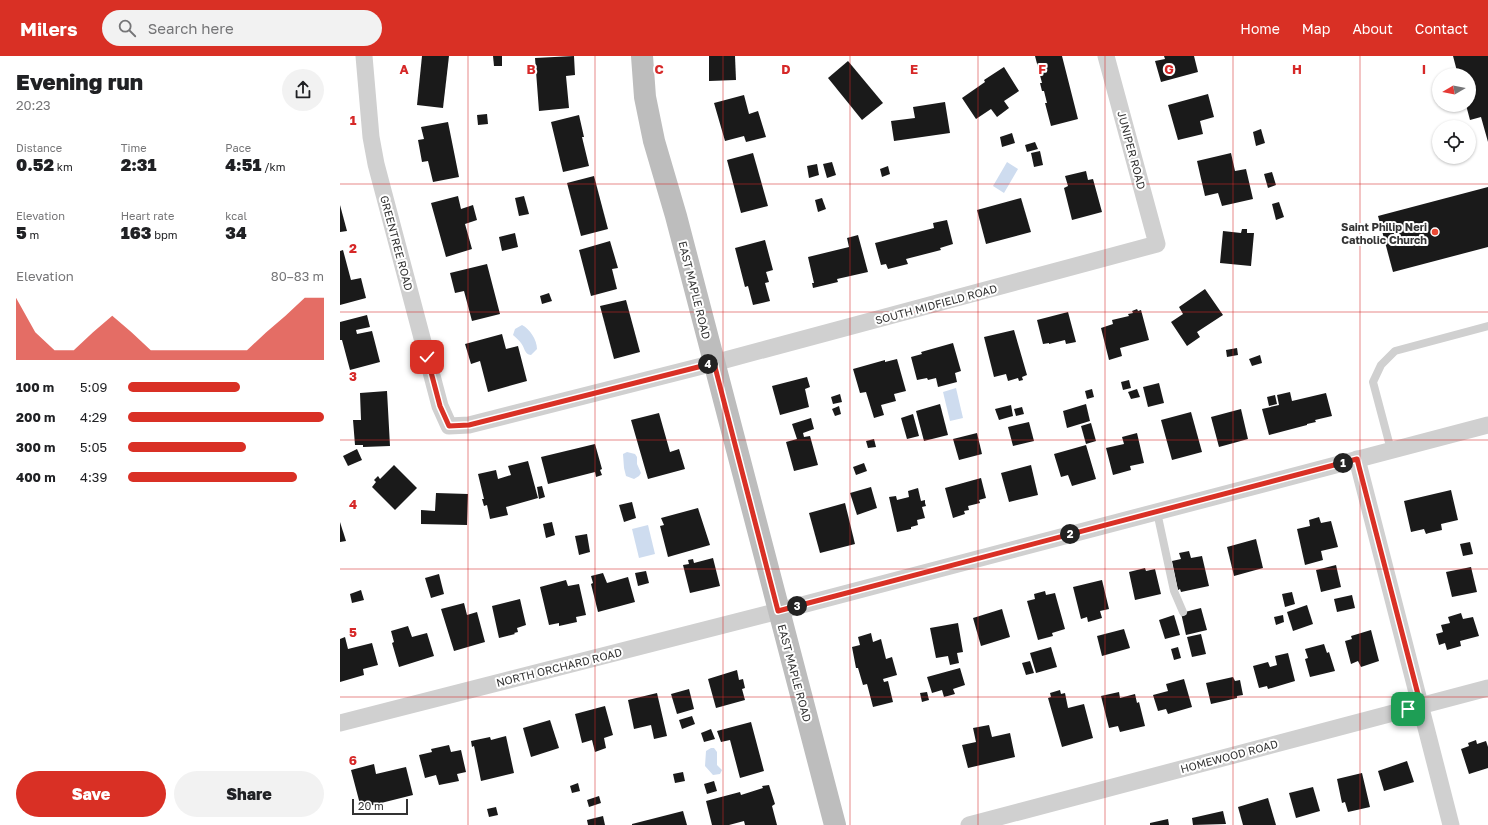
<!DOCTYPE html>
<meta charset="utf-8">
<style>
:root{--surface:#fff;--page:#f2f2f2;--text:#202124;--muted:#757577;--accent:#d93025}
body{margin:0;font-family:"Golos Text",sans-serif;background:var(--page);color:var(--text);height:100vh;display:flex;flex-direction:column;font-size:15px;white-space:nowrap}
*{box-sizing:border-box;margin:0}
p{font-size:13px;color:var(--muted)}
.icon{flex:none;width:22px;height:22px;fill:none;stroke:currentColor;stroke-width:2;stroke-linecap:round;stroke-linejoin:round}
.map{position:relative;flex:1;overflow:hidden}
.side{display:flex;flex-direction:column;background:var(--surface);width:340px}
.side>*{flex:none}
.needle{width:26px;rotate:260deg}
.tools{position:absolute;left:1092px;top:12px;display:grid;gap:8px}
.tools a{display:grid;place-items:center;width:44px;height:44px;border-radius:50%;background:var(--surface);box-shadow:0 1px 3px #0004;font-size:20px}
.scale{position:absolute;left:12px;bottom:10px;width:56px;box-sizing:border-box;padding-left:4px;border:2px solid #333;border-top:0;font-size:11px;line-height:14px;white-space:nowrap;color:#333;-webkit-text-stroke:3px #fff;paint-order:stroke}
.pin{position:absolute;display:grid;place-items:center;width:34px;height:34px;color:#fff;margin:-17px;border-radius:8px;box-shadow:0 2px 6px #0006}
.km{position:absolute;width:20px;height:20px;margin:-10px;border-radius:50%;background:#222;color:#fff;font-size:11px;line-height:20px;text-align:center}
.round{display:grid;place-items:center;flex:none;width:42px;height:42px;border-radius:21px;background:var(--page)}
.headline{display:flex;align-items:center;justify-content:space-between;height:68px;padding:0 16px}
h1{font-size:22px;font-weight:800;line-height:30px}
.metrics{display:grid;grid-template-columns:repeat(3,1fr);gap:6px;height:68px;padding:4px 16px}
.metrics div{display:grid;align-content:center}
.metrics b{font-size:17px;font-weight:800}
.metrics small{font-size:11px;font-weight:400}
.metrics p{font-size:11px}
.chart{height:112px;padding:8px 16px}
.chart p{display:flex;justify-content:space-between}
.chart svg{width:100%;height:72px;margin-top:4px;fill:var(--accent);opacity:.7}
.primary-button{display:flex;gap:8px;margin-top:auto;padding:8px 16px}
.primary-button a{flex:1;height:46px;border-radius:24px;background:var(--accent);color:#fff;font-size:16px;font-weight:800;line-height:46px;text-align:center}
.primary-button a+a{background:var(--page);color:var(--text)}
ul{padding:0 16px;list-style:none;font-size:13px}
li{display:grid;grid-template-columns:64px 48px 1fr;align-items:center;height:30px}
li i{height:10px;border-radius:5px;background:var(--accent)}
header{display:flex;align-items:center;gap:24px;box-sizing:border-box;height:56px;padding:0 20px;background:var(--accent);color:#fff}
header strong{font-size:19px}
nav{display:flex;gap:22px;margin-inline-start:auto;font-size:14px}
.search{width:280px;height:36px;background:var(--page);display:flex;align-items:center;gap:10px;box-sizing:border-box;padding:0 14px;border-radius:22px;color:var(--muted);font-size:15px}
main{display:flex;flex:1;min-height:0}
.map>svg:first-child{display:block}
</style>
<header>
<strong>Milers</strong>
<div class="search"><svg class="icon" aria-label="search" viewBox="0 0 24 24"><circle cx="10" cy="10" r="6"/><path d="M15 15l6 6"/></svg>Search here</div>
<nav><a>Home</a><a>Map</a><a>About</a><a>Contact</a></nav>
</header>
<main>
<section class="side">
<div class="headline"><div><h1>Evening run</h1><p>20:23</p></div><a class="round"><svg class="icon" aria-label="share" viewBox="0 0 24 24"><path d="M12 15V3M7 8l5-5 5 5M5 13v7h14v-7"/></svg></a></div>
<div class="metrics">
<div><p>Distance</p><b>0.52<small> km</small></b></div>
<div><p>Time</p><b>2:31</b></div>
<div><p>Pace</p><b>4:51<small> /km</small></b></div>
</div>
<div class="metrics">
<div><p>Elevation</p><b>5<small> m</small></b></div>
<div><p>Heart rate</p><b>163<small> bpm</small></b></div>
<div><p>kcal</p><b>34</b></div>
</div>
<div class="chart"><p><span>Elevation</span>80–83 m</p>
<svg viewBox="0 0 160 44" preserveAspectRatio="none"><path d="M0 44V6L10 27L20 38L30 38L40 27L50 17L60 27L70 38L80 38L90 38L100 38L110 38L120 38L130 27L140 17L150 6L160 6V44z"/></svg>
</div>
<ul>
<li><b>100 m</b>5:09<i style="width:57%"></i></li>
<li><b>200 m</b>4:29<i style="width:100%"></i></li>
<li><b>300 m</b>5:05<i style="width:60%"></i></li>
<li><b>400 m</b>4:39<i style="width:86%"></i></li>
</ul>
<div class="primary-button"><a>Save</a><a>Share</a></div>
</section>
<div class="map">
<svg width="1148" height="769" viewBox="0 0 1148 769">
<rect width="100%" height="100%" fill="#fff"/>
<g fill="#cedcef">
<path d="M667 106 678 113 664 137 653 130Z"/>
<path d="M182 269C190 273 197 284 197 293L191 299C184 298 185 292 181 287 179 284 176 282 173 279L175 273Z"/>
<path d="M616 332 623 362 610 365 603 336Z"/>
<path d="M287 396 295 398 297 401V408L301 417 299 420 294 423 286 420 284 412 283 398Z"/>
<path d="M308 469 315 498 299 502 292 473Z"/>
<path d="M371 692H374L377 696V709L382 714 380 718 373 719 365 710 366 695Z"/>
</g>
<g fill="#1a1a1a">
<path d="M82 0H109L103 52 77 49Z"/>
<path d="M153 0H162V10H154Z"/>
<path d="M234 0 235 19 226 20 229 52 199 55 195 2Z"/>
<path d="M369 0H395L396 24 369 25Z"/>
<path d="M695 0H722L738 63 711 70 705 47H707L704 35H702L700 27H702Z"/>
<path d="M824 0H854L858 16 821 26 815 5 825 3Z"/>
<path d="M1113 0H1148V86L1141 61 1130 64 1126 49H1129V19H1118Z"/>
<path d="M508 5 543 47 522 64 488 22Z"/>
<path d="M664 11 679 35 664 45 669 52 657 61 651 53 636 63 622 42 645 26 644 24Z"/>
<path d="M868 38 874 61 860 65 863 78 838 84 828 49Z"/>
<path d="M404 39 409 58 418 55 426 81 406 86 404 80 385 85 374 47Z"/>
<path d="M605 46 610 77 554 85 551 65 575 62 573 51Z"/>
<path d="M147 58 148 68 138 69 137 59Z"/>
<path d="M239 59 244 81H242L249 110 223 116 211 66Z"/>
<path d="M108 66 119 121 93 126 88 105 82 106 78 84 84 83 81 71Z"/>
<path d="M921 73 925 87 916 90 913 76Z"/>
<path d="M672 77 675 87 662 91 660 81Z"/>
<path d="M695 86 698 93 687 96 685 89Z"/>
<path d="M700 95 703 109 694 111 691 97Z"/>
<path d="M413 97 428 150 401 157 387 104Z"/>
<path d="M891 97 895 115 906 113 913 143 882 150 878 137 865 140 857 105Z"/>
<path d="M492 106 496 119 487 122 483 108Z"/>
<path d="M477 108 479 119 469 122 467 110Z"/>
<path d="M548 110 550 118 542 121 540 113Z"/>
<path d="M746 115 748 124 753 123 762 156 732 164 724 132 728 130 725 120Z"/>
<path d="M932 116 936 129 928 132 924 118Z"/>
<path d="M254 120 268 173 241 180 227 127Z"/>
<path d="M1148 131V191L1053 216 1038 160Z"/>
<path d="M118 140 121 153 133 149 137 164 125 168 132 193 106 201 91 147Z"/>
<path d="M184 140 189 158 179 160 175 142Z"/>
<path d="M482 142 486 153 478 156 475 144Z"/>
<path d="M681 142 691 176 646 188 637 154Z"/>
<path d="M939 146 944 161 936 164 932 148Z"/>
<path d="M0 149 7 175 0 176Z"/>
<path d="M607 164 613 188 600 192 601 194 566 203 568 208 548 213 546 208 541 209 535 187 594 172 593 167Z"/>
<path d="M902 173H907V177H914L911 210 880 207 883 175 901 177Z"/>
<path d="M175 177 178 191 162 195 159 181Z"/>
<path d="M518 179 528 216 497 223 498 226 473 232 472 227H474L468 201 509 191 507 182Z"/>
<path d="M425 184 433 214 426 216 429 226 425 227 430 245 413 249 408 230 405 231 395 192Z"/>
<path d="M270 185 278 212 272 213 277 233 251 240 239 194Z"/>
<path d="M3 194 11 224 21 222 26 242 0 249V195Z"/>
<path d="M147 208 160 258 132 265 124 235 115 237 110 217Z"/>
<path d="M865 233 883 259 857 276 860 281 847 290 831 266 843 258 839 251Z"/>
<path d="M209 237 212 245 202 248 200 240Z"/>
<path d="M286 244 300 296 274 303 260 250Z"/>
<path d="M797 253 798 255 801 254 809 284 780 292 782 300 769 304 761 272 773 268 772 264 789 260 788 258 793 257 792 255Z"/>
<path d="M728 256 736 286 726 288 725 284 709 288V287L703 288 697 264Z"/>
<path d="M27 259 30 271 16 274 17 278 32 275 40 306 10 314 2 284H0V266Z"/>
<path d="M674 274 687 319 682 321 683 324 679 325 678 322 668 325 666 318 654 321 644 281Z"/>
<path d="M162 278 166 293 178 290 187 325 148 336 140 305 131 308 125 288Z"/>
<path d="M613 287 621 315 615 317 617 326 598 331 596 322 588 324 587 322 577 324 571 301 582 298 581 296Z"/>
<path d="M897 292 898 299 887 301 886 294Z"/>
<path d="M920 299 922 307 912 310 909 303Z"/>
<path d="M557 303 566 335 554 338 556 345 541 349 544 359 534 362 526 336 520 337 513 313 545 304V306Z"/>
<path d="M467 321 470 331 465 333 469 351 440 359 432 330Z"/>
<path d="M789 324 791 332 783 334 781 326Z"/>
<path d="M819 327 824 347 808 351 803 331Z"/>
<path d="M752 333 754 341 747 343 745 335Z"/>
<path d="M797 333 800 341 791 343 788 336Z"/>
<path d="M47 335 50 390 23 391V389H15L13 364H21L20 337Z"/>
<path d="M950 336 952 345 986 337 992 360 975 364 976 366 967 368V369L929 379 922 353 939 349 937 339Z"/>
<path d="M500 338 502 346 493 348 491 341Z"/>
<path d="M935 339 937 348 929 350 927 341Z"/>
<path d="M600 348 608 379 584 385 576 355Z"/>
<path d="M746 348 750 365 727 372 723 355Z"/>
<path d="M671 349 673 360 659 364 655 353Z"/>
<path d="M499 350 501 358 495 360 492 353Z"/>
<path d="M682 351 684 358 676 360 674 353Z"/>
<path d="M901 353 908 383 879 391 871 361Z"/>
<path d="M851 356 862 396 832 404 821 364Z"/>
<path d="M319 357 330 396 339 393 345 413 308 423 291 364Z"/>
<path d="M573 358 579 380 567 383 561 362Z"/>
<path d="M471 362 474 373 463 377 464 381 470 380 478 409 454 415 446 386 457 383 452 368Z"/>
<path d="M689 366 694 385 673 390 668 371Z"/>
<path d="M751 367 756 385 746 388 741 370Z"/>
<path d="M637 377 642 398 619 404 613 383Z"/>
<path d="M797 377 804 407 790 410 791 414 773 419 766 392 784 388 782 381Z"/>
<path d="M534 383 536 391 528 392 526 385Z"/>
<path d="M255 388 262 413 260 414 262 419 256 421 255 416 208 428 201 401Z"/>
<path d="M746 389 756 423 732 430 728 419 721 421 714 398Z"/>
<path d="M17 393 22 404 8 410 3 400Z"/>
<path d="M188 405 198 442 166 451 168 459 150 463 147 449 144 450 142 443H144L138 418 156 414 158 423 171 419 168 410Z"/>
<path d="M524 407 527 415 516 419 513 411Z"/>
<path d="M54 409 77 432 55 454 32 431 36 426 34 424 38 420 40 423Z"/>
<path d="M691 409 698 439 669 446 661 417Z"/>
<path d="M641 422 646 442 639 444 640 447 628 450 629 454 624 455 625 458 613 462 605 432Z"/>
<path d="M202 430 205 441 199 443 197 431Z"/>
<path d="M531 431 537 452 517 459 510 437Z"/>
<path d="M578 432 581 445 585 444V447L586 450 582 451 585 462 577 464 578 469 571 471V473L557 476 549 441 556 440 557 444 569 441 568 435Z"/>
<path d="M1111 434 1118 464 1101 468 1102 474 1089 477 1086 478 1084 473 1071 476 1064 445Z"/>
<path d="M96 437 128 438 127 469 81 468V454L95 455Z"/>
<path d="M292 446 296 462 284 466 279 449Z"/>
<path d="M505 447 515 488 480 497 469 457Z"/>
<path d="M358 452 370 489 328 501 320 470 324 469 321 462Z"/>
<path d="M979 461 981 467 991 465 998 491 981 495 983 504 965 509 957 473 970 470 969 464Z"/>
<path d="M0 466 6 485 0 486Z"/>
<path d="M212 466 215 479 206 482 203 468Z"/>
<path d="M247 478 250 496 239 499 235 480Z"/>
<path d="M916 483 923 512 894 520 887 491Z"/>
<path d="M1130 486 1133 498 1123 500 1120 488Z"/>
<path d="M849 495 851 502 862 500 869 530 841 536 840 533 838 534 832 505 841 503 839 497Z"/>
<path d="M373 502 380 530 350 537 343 509 349 508 348 504 353 503 354 507Z"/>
<path d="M996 509 1001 531 981 536 976 514Z"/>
<path d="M1131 511 1137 536 1112 541 1106 516Z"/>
<path d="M805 512 806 515 815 513 821 538 795 544 789 516Z"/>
<path d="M306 515 309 527 298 530 295 517Z"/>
<path d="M263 517 267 527 288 521 295 546 258 556 251 528 253 527 251 520Z"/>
<path d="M99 518 104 538 91 542 85 522Z"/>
<path d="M226 524 228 530 239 528 246 559 236 561 237 566 219 570V567L209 569 200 531Z"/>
<path d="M762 524 769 553 760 555 762 562 748 566 747 561 741 563 733 531Z"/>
<path d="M21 534 24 544 12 547 10 538Z"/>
<path d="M705 535 706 539 715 537 725 573 712 577 713 580 698 584 687 545 695 543 694 538Z"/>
<path d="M952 536 955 548 945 551 942 538Z"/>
<path d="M1012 539 1015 552 997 556 994 543Z"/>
<path d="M180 543 186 569 177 572 178 576 174 577 175 578 159 582 152 550Z"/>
<path d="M124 547 127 559 137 556 145 586 114 595 101 553Z"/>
<path d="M967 549 973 568 953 575 947 556Z"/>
<path d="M861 552 867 574 846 579 841 557Z"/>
<path d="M662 553 670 581 641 590 633 562Z"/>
<path d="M1121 557 1123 563 1133 561 1139 580 1120 585 1121 590 1107 594 1105 587 1099 589 1096 578 1103 576 1101 569 1110 567 1108 561Z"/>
<path d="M834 559 840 579 825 583 819 564Z"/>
<path d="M943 559 944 566 936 569 934 561Z"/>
<path d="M618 567 623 596 617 597 619 607 610 609 608 600 596 602 590 572Z"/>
<path d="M68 570 72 581 87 577 94 600 59 611 52 587 54 586 51 575Z"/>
<path d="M784 573 790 592 762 600 757 580Z"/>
<path d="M1031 574 1039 605 1021 611 1018 605 1011 608 1005 585 1012 583 1011 580Z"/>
<path d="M531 577 533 586 541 583 546 603 552 601 557 619 543 623 544 626 548 625 553 646 533 651 527 628 523 629 518 612H516L512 591 520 589 518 581Z"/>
<path d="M861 578 866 598 852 601 847 581Z"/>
<path d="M5 581 8 593 32 587 38 609 23 613 24 619 0 626V583Z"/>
<path d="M984 588 987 597 989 596 995 615 970 621 965 603 968 602 965 593Z"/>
<path d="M711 591 717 611 696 617 690 597Z"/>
<path d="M838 591 841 602 834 604 831 593Z"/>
<path d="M948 597 955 625 928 633 927 630 919 632 913 610 928 606 930 611 937 609 935 600Z"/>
<path d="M690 605 694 617 686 619 682 607Z"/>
<path d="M620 612 625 629 613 633 615 638 604 641 602 634 592 637 587 621Z"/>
<path d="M397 614 399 624 403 623 405 632 402 633 405 644 376 652 368 623Z"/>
<path d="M893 621 895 625 900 624 903 639 897 640V642L871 648 866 627Z"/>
<path d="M844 623 852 651 828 658 826 653 818 655 813 639 828 635 826 628Z"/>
<path d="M349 633 354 653 337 658 331 638Z"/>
<path d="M720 634 721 638 725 637 728 652 744 648 753 682 722 691 708 642 711 641 710 637Z"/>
<path d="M587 636 589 644 582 646 580 637Z"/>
<path d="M779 636 780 642 795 638 797 647 799 646 805 670 780 676 778 670 769 672 761 640Z"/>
<path d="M317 637 327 680 314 683 311 669 294 673 288 644Z"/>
<path d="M265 650 273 679 264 682 266 692 255 696 252 684 242 687 235 658Z"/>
<path d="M352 660 355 668 342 673 339 664Z"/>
<path d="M210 664 219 692 191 701 183 672Z"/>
<path d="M411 666 424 715 400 722 390 684 381 686 377 675Z"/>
<path d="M649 669 652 681 670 677 675 701 628 712 622 689 636 686 633 672Z"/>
<path d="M371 673 375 683 364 686 361 677Z"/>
<path d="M166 680 174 717 141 725 134 690 132 691 131 685 150 681 151 684Z"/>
<path d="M1136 684 1137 688 1146 685 1148 691V712L1129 718 1121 693 1129 690 1128 687Z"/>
<path d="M109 689 111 696 121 694 126 716 117 718 119 725 99 729 96 719 85 722 79 699 92 696 91 693Z"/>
<path d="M1067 705 1074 726 1044 735 1038 715Z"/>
<path d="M34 708 36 718 66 711 73 739 21 752 11 714Z"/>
<path d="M343 716 345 725 335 727 333 718Z"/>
<path d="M1022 717 1030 751 1008 756 1005 746 1002 747 997 723Z"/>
<path d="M374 725 377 735 367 738 364 728Z"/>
<path d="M238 727 240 735 232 737 230 730Z"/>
<path d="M429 729 435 748 432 750 437 769H405L404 765 389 769H372L366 745 400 736 401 739 423 732 422 730Z"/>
<path d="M973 731 980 755 956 762 949 737Z"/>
<path d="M259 740 261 747 249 751 247 744Z"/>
<path d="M928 742 936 769H903L898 751Z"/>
<path d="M156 751 158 759 149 761 147 753Z"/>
<path d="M343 755 347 769H292V768Z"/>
<path d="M883 755 886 768 853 769 852 762Z"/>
<path d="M263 760 265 769H248L247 764Z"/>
<path d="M828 763 829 769H810V767Z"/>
</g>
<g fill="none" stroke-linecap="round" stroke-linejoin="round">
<g stroke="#d0d0d0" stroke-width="8">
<path d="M1051 394 1033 326 1041 309 1055 295 1148 270"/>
<path d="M817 456 834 535 843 556"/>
</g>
<g stroke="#d0d0d0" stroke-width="17">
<path d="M24 0 31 81 36 108 100 350 109 370 129 369 374 307 817 188 766 0"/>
<path d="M1017 403 1111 769"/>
<path d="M0 667 439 555 1148 369"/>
<path d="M629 769 1148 632"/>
</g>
<path stroke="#bdbdbd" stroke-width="22" d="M302 0 305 41 314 85 336 160 495 769"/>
</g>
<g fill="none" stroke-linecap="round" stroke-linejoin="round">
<g stroke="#fff" stroke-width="8">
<path id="route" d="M87 301 100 350 109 370 129 369 374 307 438 555 1017 403 1081 650 1068 653"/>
</g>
<use href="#route" stroke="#d93025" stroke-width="5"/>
</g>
<path fill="none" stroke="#d62828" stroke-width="1" stroke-opacity="0.55" d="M128 0V769M255 0V769M383 0V769M510 0V769M638 0V769M765 0V769M893 0V769M1020 0V769M0 128H1148M0 256H1148M0 384H1148M0 513H1148M0 641H1148"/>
<circle fill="#ea4934" stroke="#fff" stroke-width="1.5" cx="1095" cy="176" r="4"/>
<g text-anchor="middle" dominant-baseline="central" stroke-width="4" stroke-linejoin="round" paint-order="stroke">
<g font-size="11" fill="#333" stroke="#fff">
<text transform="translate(792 94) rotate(75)">JUNIPER ROAD</text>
<text transform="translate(57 187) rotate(75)">GREENTREE ROAD</text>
<text transform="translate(355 234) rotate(76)">EAST MAPLE ROAD</text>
<text transform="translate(596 248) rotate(-15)">SOUTH MIDFIELD ROAD</text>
<text transform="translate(219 611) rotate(-14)">NORTH ORCHARD ROAD</text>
<text transform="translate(455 617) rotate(75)">EAST MAPLE ROAD</text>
<text transform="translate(889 700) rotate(-15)">HOMEWOOD ROAD</text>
</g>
<g font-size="11" font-weight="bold" fill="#333" stroke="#fff" text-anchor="end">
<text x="1087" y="170">Saint Philip Neri<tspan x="1087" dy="13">Catholic Church</tspan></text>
</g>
</g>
<g font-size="13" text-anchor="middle" font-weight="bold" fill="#d62828" stroke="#fff" stroke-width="4" stroke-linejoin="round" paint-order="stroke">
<text x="64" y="18">A</text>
<text x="191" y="18">B</text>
<text x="319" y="18">C</text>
<text x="446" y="18">D</text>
<text x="574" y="18">E</text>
<text x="702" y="18">F</text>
<text x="829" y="18">G</text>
<text x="957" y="18">H</text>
<text x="1084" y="18">I</text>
<text x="13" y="69">1</text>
<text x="13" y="197">2</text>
<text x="13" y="325">3</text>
<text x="13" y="453">4</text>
<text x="13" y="581">5</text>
<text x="13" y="709">6</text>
</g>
</svg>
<div class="tools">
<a><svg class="needle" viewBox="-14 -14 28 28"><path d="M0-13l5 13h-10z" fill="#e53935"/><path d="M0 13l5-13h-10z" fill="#757577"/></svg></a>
<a><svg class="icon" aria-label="locate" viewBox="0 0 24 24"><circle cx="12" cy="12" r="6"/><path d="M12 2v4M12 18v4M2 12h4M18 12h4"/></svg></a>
</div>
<div class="scale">20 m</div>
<div class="pin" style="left:1068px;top:653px;background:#1e9e55"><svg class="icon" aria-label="arrive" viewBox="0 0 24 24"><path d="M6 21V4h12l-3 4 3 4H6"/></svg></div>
<div class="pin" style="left:87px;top:301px;background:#d93025"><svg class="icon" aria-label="check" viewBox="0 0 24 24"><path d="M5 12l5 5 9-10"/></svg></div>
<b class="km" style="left:1003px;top:407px">1</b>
<b class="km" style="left:730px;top:478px">2</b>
<b class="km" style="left:457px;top:550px">3</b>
<b class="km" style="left:368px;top:308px">4</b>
</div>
</main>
